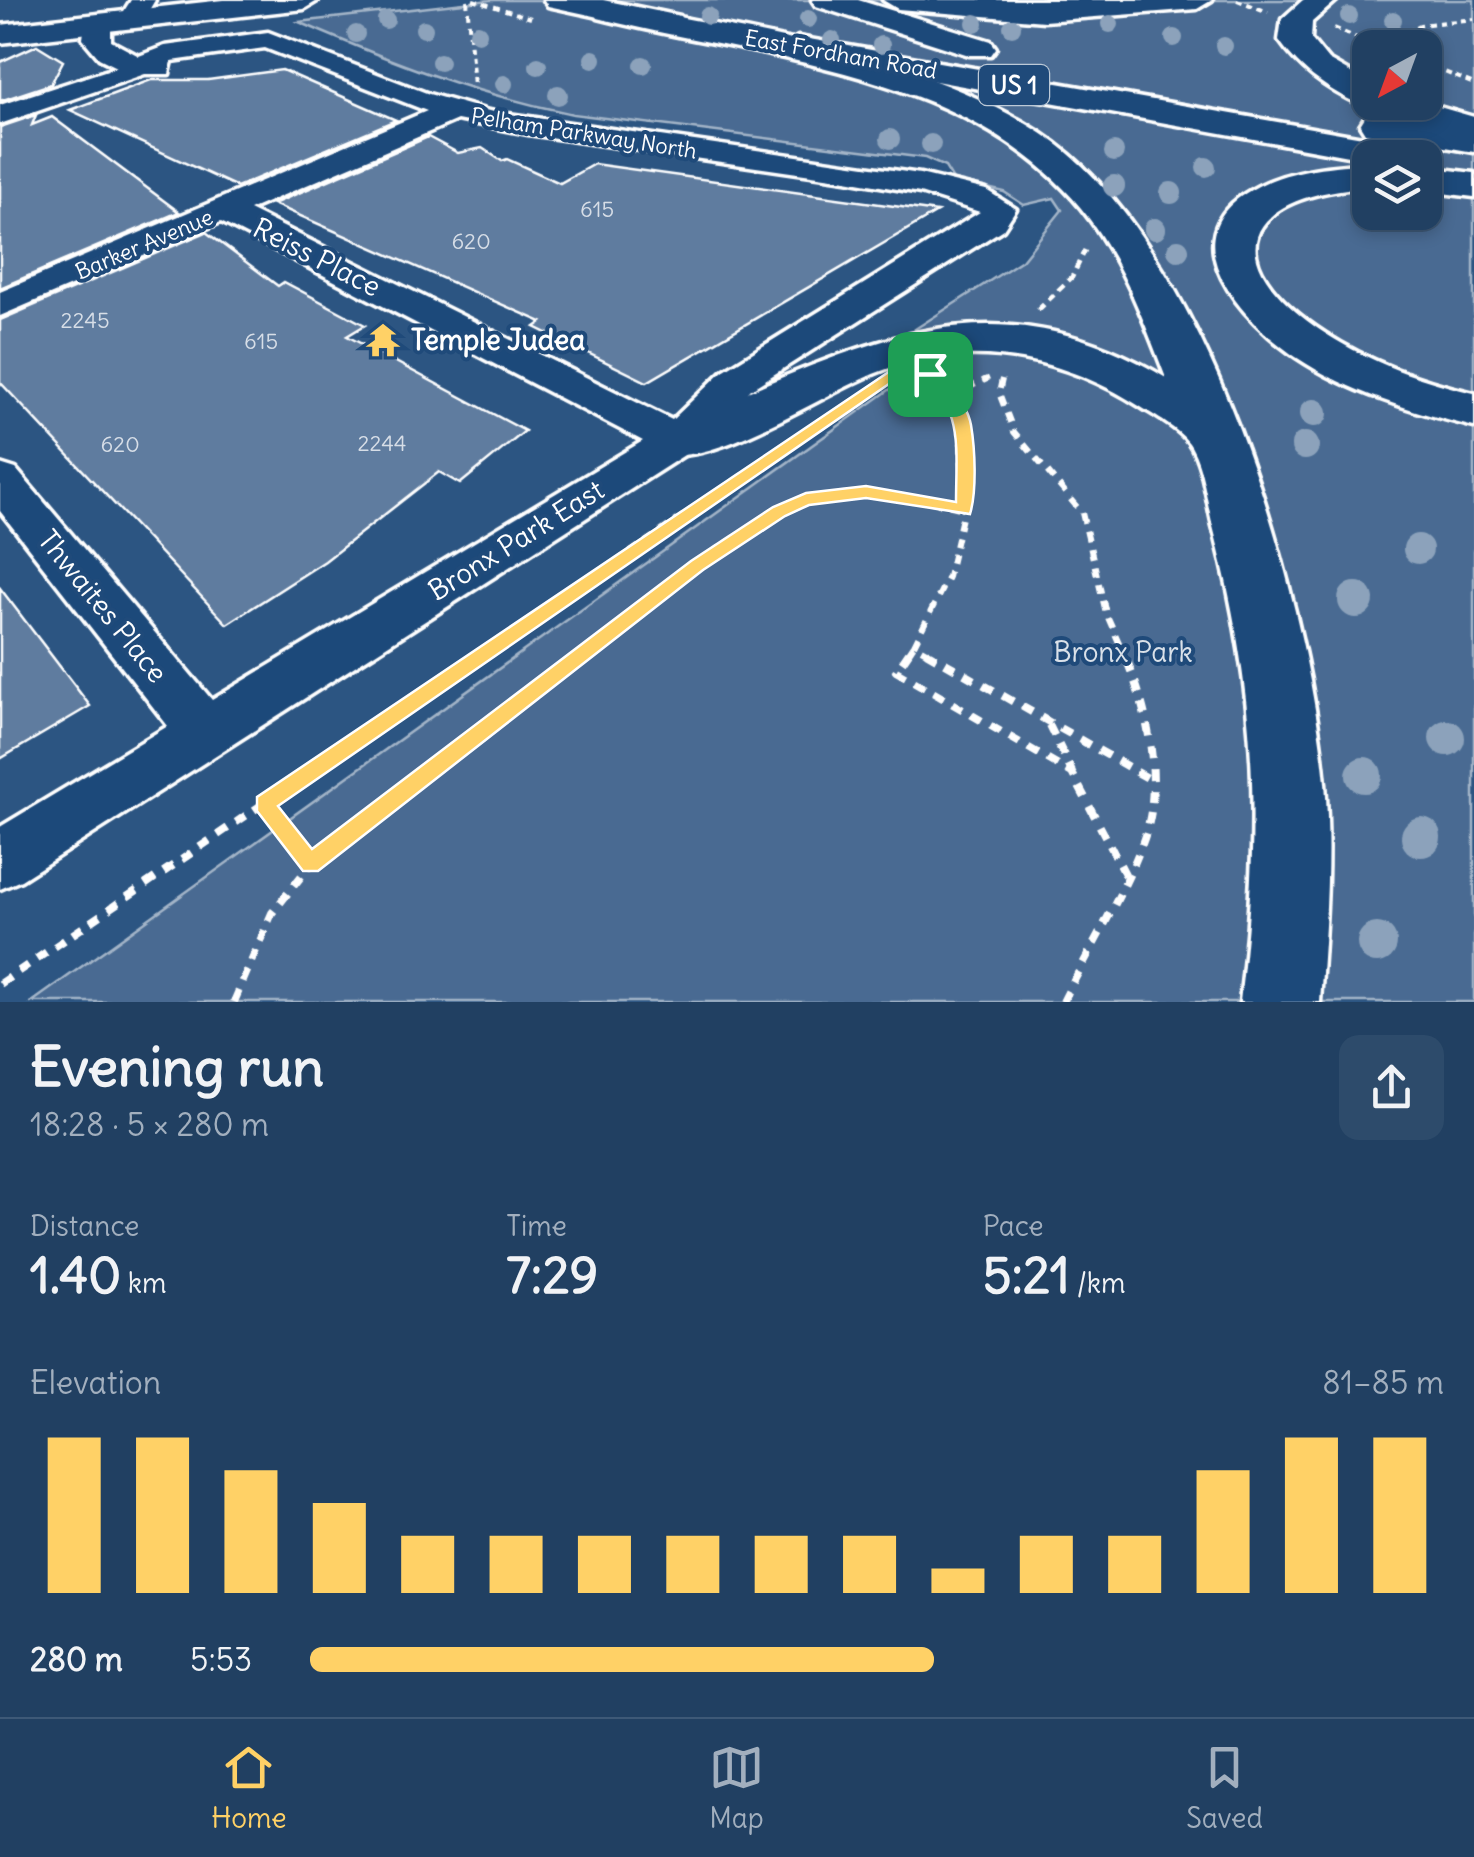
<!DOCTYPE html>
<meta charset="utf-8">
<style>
:root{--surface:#214062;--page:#2d4b6b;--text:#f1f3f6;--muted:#a2afbe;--line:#3e5977;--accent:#ffd166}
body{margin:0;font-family:Delius,sans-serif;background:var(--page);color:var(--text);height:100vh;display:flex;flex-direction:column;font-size:38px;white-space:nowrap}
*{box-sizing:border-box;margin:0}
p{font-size:32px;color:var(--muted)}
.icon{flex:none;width:55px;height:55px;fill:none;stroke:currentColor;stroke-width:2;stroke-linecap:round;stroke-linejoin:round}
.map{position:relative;height:1002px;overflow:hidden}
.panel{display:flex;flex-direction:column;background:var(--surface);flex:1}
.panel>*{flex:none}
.needle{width:65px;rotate:221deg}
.controls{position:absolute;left:1352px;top:30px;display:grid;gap:20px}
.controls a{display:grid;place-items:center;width:90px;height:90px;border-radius:20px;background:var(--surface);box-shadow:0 5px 15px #0003,0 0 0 2px var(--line);font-size:50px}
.pin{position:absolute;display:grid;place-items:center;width:85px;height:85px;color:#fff;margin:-42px;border-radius:20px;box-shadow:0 5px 15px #0006}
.round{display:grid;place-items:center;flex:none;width:105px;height:105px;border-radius:20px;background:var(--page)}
.overview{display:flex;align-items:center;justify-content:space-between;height:170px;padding:0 30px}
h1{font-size:55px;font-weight:700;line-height:75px}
.figures{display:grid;grid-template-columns:repeat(3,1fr);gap:15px;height:170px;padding:10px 30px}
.figures div{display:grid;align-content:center}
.figures b{font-size:50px;font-weight:700}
.figures small{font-size:28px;font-weight:400}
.figures p{font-size:28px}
.chart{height:280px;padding:20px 30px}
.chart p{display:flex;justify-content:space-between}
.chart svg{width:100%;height:180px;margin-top:10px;stroke:var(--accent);stroke-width:6}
ul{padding:0 30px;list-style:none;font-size:32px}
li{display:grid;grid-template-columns:160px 120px 1fr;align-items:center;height:75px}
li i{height:25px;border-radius:12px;background:var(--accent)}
.tab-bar{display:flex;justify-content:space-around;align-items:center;height:140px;border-top:2px solid var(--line);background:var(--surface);font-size:28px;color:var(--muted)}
.tab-bar a{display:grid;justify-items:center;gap:5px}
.tab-bar .on{color:var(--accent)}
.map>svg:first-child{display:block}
</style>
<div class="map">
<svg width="1474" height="1002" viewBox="0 0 1474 1002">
<rect width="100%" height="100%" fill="#2c5582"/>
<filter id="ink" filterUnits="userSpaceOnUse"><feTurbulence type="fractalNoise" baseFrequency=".01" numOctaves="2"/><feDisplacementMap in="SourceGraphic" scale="20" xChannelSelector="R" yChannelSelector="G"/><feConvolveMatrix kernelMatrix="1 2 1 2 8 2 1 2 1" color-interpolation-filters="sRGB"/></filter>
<g filter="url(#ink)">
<path fill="#486b92" stroke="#a4b5c8" stroke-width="2.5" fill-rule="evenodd" d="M490 0H1474V1002H32L934 358 915 329 1022 260 1062 210 1054 198 1024 205 1004 192 953 180 945 167 925 158 573 114C471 93 394 63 299 22ZM1370 48H1425V102H1370ZM1370 158H1425V212H1370Z"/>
<g fill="#5e7c9f" stroke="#fff" stroke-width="2.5">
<path d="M37 45 63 61 51 84 0 101V62Z"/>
<path d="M282 70 396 120 237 187 70 110 151 80H208Z"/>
<path d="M36 115 32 125 52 117 179 212 0 288V127Z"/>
<path d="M428 137 458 153 482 148 502 161 507 159 560 183 594 164 937 212 647 382 535 327 542 322 273 204Z"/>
<path d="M206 232 278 286 284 282 365 325 347 336 525 431 460 484 439 472 325 561 227 624 0 382V320Z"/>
<path d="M0 588 90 706 0 759Z"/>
</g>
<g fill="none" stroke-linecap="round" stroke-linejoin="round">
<g stroke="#fff" stroke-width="7">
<g id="minor">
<path d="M131 0H155L141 24 132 27 119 19Z"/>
<path d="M98 15 111 23V41L139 56 165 46 268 32 429 94 489 111 920 174 986 190 1016 209 1003 229 751 389 692 450 21 880 0 889V827L168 726 0 511V464L16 469 212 700 643 441 221 222 0 316V292L427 111 265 48 172 61 169 74H145L0 124V105L117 67 99 58 83 39 85 23ZM457 120 528 134 846 180 920 193 980 212 723 371 672 420 249 210Z"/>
</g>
</g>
<g stroke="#fff" stroke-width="7">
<g id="major">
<path d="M223 0H319L304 9 0 43V25Z"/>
<path d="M544 0H603L680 16 685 23 669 32 548 6Z"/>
<path d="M812 0H858L991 41 996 48 991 55H969L816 6Z"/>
<path d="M798 37 1419 147 1432 150 1438 158 1425 168V158L1370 160 787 54 782 47Z"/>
<path d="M1378 114 1474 130V152L1365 133 1360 125 1365 117Z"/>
</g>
</g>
<g stroke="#fff" stroke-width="7">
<g id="highway">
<path d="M883 0H1212L1197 9 1044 21 898 9Z"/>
<path d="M1303 0H1337L1312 22 1311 39 1328 60 1370 84V102H1422L1474 117V139C1401 121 1324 105 1279 40L1282 19Z"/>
<path d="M609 3C753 34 915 52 1041 133 1207 241 1307 594 1325 783 1331 856 1325 929 1320 1002H1240C1261 828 1258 701 1214 530 1207 505 1204 465 1189 443 1179 429 1155 416 1141 407 1066 359 982 341 896 366 834 383 718 470 659 453L651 440 659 427C840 361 973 263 1166 378 1144 320 1120 256 1081 208 967 70 759 59 598 18L594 12 598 6Z"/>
<path d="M1370 163V187C1243 194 1212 259 1326 334 1371 363 1422 381 1474 393V427C1412 411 1350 393 1296 357 1244 322 1166 238 1251 190 1287 169 1330 166 1370 163Z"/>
<path d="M1425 167 1474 173V197L1425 191Z"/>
</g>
</g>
<g stroke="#fff" stroke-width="4" stroke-dasharray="6 5" stroke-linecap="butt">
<path d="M467 0 474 86"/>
<path d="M473 0 531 18"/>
<path d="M1237 0 1268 12"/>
<path d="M1334 28 1379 48"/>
<path d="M1378 48 1420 25 1474 19"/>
<path d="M1425 64 1474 84"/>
</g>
<g stroke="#fff" stroke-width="5" stroke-dasharray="8 6" stroke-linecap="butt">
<path d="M1038 310 1072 277 1085 250"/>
<path d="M934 378 937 381"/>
<path d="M982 381 989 378"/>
</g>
<g stroke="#fff" stroke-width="6" stroke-dasharray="10 8" stroke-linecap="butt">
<path d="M1002 379 999 393 1014 432 1082 513 1106 613 1124 654"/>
<path d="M950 396 987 379"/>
<path d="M482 654 787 445"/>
<path d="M585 654C659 597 754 501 850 494 888 491 927 501 964 509L960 424 935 379"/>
<path d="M908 654 914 645"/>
<path d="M930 654 914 645 948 577 964 509"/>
</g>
<g stroke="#fff" stroke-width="8" stroke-dasharray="12 10" stroke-linecap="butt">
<path d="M909 652 896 671 1072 773 1126 876"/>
<path d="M926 652 1151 780"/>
<path d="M1049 725 1072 772"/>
<path d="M264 804 311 864"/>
<path d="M0 984 485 652"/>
<path d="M234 1002 272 913 311 864 588 652"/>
<path d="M1063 1002C1086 955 1145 859 1151 811 1158 758 1145 700 1123 652"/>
</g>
<use href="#minor" fill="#1f4a7a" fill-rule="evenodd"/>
<use href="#major" fill="#1f4a7a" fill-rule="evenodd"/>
<use href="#highway" fill="#1f4a7a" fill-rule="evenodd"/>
</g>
<g fill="#8ca2bb">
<circle cx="708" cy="16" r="9"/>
<circle cx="1349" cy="16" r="9"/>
<circle cx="808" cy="19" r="9"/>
<circle cx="386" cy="20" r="9"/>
<circle cx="1393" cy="20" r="9"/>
<circle cx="975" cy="23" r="9"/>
<circle cx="1110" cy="24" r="9"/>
<circle cx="1012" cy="27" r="9"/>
<circle cx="424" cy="29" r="9"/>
<circle cx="478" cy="33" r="9"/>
<circle cx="356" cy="34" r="9"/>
<circle cx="1174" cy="38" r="9"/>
<circle cx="832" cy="40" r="9"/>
<circle cx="881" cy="45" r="9"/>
<circle cx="1224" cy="46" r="9"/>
<circle cx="593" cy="59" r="9"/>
<circle cx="440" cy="62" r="9"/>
<circle cx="643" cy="65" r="9"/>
<circle cx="538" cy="66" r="9"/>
<circle cx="504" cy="84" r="9"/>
<circle cx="558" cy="95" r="10"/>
<circle cx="890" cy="139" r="10"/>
<circle cx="931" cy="144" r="10"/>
<circle cx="1114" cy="152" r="10"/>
<circle cx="1206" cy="167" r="10"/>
<circle cx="1114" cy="186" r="11"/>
<circle cx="1171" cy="193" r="11"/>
<circle cx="1155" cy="229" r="11"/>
<circle cx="1178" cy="250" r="11"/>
<circle cx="1314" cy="413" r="14"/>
<circle cx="1305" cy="446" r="14"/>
<circle cx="1418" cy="549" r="15"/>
<circle cx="1356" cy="600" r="18"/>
<circle cx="1447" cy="738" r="18"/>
<circle cx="1364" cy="775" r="18"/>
<circle cx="1421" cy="837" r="20"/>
<circle cx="1377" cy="943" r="20"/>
</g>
</g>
<path fill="#ffd166" stroke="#fff" stroke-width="2.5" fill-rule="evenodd" d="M908 359C934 357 967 401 971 425 975 449 977 491 970 514L866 498 809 505 785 516 703 570 318 871H303L257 811V797ZM912 368C965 404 956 446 956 502L866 486 806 493 773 507 691 561 312 849 278 806Z"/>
<defs>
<g id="temple-bare" transform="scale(2.7)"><path d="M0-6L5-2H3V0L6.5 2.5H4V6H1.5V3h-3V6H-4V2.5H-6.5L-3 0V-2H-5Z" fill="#ffd166" stroke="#1f4a7a" stroke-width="2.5" paint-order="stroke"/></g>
</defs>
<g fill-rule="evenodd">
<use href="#temple-bare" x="383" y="340"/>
</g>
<g text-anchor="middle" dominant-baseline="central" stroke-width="8" stroke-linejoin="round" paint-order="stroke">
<g font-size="22" fill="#fff" stroke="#1f4a7a">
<text transform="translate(841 54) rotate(10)">East Fordham Road</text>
<text transform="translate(584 133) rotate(9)">Pelham Parkway North</text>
<text transform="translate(144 244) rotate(-23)">Barker Avenue</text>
</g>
<g font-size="22" fill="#d7dee7">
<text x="597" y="209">615</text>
<text x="471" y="241">620</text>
<text x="85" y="320">2245</text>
<text x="261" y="341">615</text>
<text x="382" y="443">2244</text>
<text x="120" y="444">620</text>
</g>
<rect fill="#1f4a7a" stroke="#bcc9d7" stroke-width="2.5" x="979" y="65" width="70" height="40" rx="8"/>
<g font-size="25" font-weight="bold" fill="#fff">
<text x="1014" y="85">US 1</text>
</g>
<g font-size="28" fill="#fff" stroke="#1f4a7a">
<text transform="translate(317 257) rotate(27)">Reiss Place</text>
<text transform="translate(516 540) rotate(-32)">Bronx Park East</text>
<text transform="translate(103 606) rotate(51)">Thwaites Place</text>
</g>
<g font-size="28" font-weight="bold" fill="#fff" stroke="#1f4a7a" text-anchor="start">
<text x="411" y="340">Temple Judea</text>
</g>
<g font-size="28" fill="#dae1e9" stroke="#1f4a7a">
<text x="1123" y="652">Bronx Park</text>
</g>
</g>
</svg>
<div class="controls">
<a><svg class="needle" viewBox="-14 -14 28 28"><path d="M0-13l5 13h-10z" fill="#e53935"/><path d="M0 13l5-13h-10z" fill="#a2afbe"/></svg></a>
<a><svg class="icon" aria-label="layers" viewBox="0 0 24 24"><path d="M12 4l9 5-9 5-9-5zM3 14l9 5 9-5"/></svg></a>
</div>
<div class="pin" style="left:930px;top:374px;background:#1e9e55"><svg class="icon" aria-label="arrive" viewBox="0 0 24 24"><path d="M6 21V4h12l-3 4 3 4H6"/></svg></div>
</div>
<section class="panel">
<div class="overview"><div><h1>Evening run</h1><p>18:28 · 5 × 280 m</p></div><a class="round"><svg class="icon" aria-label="share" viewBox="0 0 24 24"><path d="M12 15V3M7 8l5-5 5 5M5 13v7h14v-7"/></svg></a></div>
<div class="figures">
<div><p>Distance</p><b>1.40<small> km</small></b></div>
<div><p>Time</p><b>7:29</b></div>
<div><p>Pace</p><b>5:21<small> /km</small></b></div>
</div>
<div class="chart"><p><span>Elevation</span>81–85 m</p>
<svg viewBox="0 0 160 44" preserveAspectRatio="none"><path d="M5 44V6M15 44V6M25 44V14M35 44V22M45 44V30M55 44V30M65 44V30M75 44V30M85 44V30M95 44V30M105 44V38M115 44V30M125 44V30M135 44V14M145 44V6M155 44V6"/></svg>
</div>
<ul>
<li><b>280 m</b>5:53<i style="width:55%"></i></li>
</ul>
</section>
<nav class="tab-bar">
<a class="on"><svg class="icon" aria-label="home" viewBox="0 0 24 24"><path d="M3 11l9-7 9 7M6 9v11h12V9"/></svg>Home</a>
<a><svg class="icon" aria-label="map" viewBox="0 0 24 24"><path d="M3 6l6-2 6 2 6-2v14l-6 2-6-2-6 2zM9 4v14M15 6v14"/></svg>Map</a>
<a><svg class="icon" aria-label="saved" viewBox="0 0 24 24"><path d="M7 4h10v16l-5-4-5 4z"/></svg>Saved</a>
</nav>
